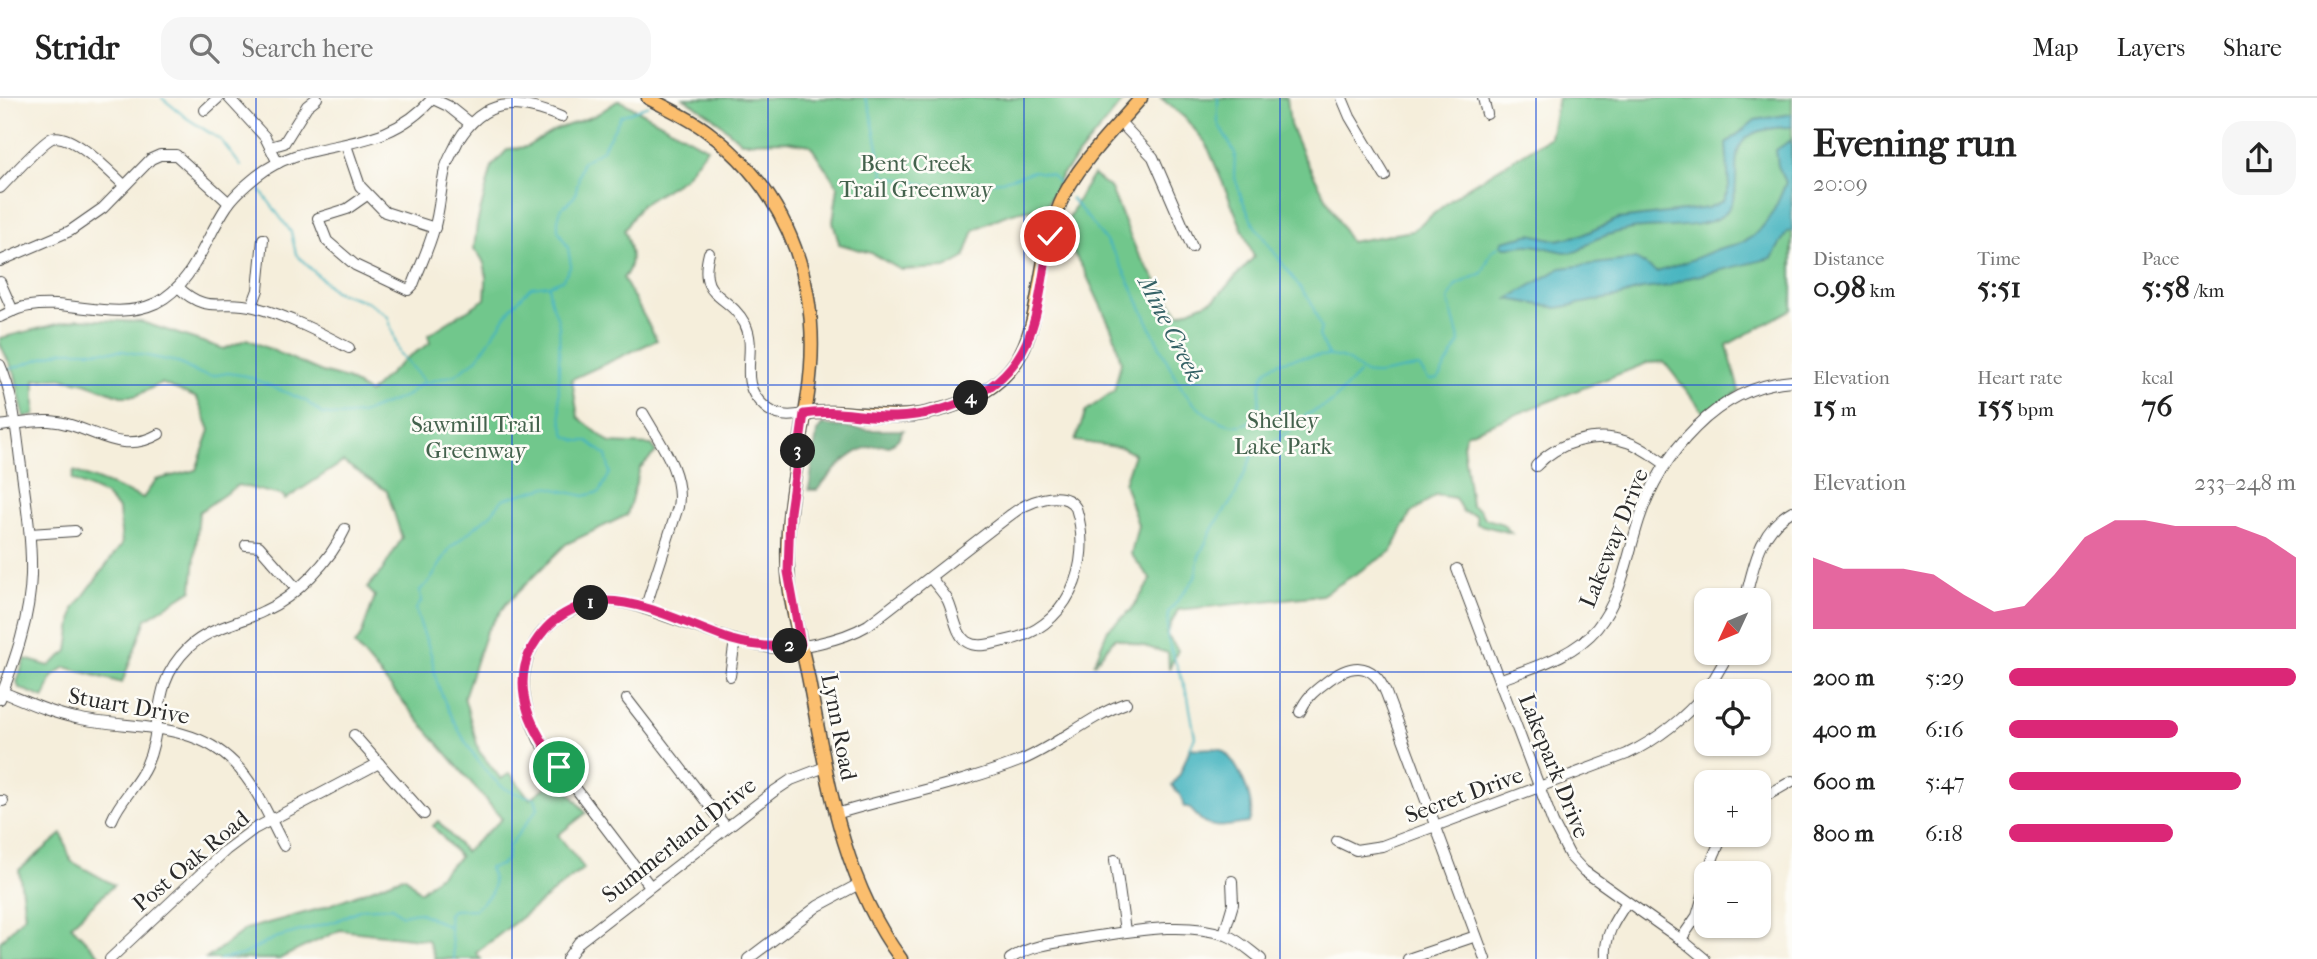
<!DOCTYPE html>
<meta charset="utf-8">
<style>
:root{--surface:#fff;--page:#f6f6f6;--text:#222;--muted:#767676;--line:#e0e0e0;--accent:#db2777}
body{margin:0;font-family:"IM FELL French Canon",serif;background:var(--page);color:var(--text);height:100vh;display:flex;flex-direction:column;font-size:26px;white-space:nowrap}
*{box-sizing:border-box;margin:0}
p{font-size:23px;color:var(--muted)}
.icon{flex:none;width:38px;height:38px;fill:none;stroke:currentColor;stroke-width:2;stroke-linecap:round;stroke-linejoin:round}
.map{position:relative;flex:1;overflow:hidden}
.panel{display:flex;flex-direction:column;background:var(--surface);width:525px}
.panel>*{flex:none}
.needle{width:46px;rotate:226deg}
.fabs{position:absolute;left:1694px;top:490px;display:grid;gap:14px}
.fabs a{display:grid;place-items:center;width:77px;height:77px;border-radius:14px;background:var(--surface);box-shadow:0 2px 5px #0004;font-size:35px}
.pin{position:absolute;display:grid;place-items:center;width:60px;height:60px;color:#fff;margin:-30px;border:4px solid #fff;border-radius:50%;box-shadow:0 2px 7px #0007}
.km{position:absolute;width:35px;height:35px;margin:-18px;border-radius:50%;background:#222;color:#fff;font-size:19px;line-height:35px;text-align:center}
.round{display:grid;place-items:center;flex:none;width:74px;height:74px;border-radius:21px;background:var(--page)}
.head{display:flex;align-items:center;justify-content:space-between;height:119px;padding:0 21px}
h1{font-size:38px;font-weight:700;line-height:52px}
.metrics{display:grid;grid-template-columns:repeat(3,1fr);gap:10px;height:119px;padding:7px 21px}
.metrics div{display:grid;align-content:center}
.metrics b{font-size:30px;font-weight:700}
.metrics small{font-size:19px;font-weight:400}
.metrics p{font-size:19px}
.chart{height:196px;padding:14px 21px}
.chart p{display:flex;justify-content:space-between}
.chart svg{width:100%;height:126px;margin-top:7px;fill:var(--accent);opacity:.7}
ul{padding:0 21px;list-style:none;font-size:23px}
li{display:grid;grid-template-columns:112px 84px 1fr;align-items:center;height:52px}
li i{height:18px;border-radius:9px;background:var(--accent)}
header{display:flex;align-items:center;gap:42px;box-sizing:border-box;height:98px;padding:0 35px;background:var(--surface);border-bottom:2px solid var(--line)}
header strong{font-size:33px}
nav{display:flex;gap:38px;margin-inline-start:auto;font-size:24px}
.search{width:490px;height:63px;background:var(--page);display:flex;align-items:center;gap:18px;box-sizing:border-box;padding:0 24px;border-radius:21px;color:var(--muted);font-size:26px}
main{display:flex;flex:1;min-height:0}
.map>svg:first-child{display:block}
</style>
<header>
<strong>Stridr</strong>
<div class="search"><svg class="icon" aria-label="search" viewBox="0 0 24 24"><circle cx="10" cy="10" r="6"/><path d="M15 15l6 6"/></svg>Search here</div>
<nav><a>Map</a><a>Layers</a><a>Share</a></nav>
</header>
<main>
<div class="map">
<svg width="1792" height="861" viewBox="0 0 1792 861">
<rect width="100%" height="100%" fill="#fdfcf7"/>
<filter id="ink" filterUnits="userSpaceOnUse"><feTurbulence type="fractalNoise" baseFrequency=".0143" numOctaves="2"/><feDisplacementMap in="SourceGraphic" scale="14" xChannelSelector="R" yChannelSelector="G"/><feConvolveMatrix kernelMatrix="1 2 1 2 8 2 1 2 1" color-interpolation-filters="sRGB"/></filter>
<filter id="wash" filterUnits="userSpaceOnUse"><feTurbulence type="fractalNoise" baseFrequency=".00686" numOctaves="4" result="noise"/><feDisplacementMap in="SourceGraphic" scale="28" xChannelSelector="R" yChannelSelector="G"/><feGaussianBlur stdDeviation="1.57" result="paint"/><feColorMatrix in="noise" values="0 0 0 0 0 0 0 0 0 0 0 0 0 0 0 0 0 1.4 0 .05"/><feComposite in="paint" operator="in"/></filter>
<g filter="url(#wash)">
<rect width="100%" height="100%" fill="#f5eedb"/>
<g fill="#71c78c" stroke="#4e795c" stroke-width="2">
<path d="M684 0H1119L1123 3 1061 78 1043 116 1038 111C1013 112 995 121 974 132L964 160 946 170 901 172 871 155 839 146 833 124 838 89 810 47 786 43 741 44 713 19Z"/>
<path d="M1161 0H1287L1290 27 1303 57 1350 144 1412 133 1462 93 1550 39 1558 0H1792V211L1727 247 1739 293 1704 315 1664 264 1647 265 1466 336 1463 347 1471 407 1480 412 1484 420 1503 426 1511 435 1477 426 1476 417 1463 414 1455 400 1436 397 1410 416 1392 453 1322 497 1178 512 1166 536 1178 552 1169 571 1168 555 1115 540 1094 566 1108 531 1131 512 1151 482 1131 456 1138 427 1124 385 1134 356 1123 350 1075 343 1086 313 1114 293 1121 264 1114 236 1085 174 1063 137C1070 114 1080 96 1093 77L1111 91 1137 154 1179 216 1215 201 1254 159 1206 45 1185 20Z"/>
<path d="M619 2 707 50 684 80 641 107 624 132C630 147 636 167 623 180L657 242 572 281 578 319 610 345 652 347 656 354 640 370 627 417 566 446 506 506 486 534 464 599 479 653 501 681 510 675 530 701 558 680 586 715 558 737 584 770 476 855 481 861H435L428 842 340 832 279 861H206L246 831 319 811 405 778 420 794 460 759 433 728 438 723 465 754 502 721 355 547 361 538 375 498 367 490 382 473 402 440 387 393 343 364 285 402 284 398 238 387 199 414 192 492 146 521 122 585 65 569 52 579 44 600 19 590 17 584 25 561 49 568 68 553 74 511 122 446 119 412 105 397 72 382 74 373 143 400 156 382 196 372 210 332 197 300 161 285 136 298H121L85 285 60 280 35 282V317L24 319 15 276 0 246V240L78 221 142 224 224 251 247 241 322 274 347 281 369 295 405 261 430 245 428 237 485 201C486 181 490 166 474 151L477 126 492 68 508 51 526 49 555 32 596 17Z"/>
<path d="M62 736 71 763 114 787 71 827 103 861H0V844L25 817 19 772Z"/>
</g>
<path fill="#5cac78" stroke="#446c52" stroke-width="2" d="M822 327 870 332H903L898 341 889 348C858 342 835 371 817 392H809L817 334Z"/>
<g fill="#45b4bf" stroke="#387075" stroke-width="2">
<path d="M1792 16V29C1704 30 1755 83 1725 115 1709 132 1656 128 1632 131 1621 133 1607 137 1596 141 1588 144 1583 153 1574 154 1558 156 1543 146 1527 147 1517 147 1510 151 1501 148L1502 143 1531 136 1556 142 1582 137 1618 121 1708 110 1723 103 1729 89 1726 46 1755 22Z"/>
<path d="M1791 42 1792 133 1787 134 1772 160 1688 180 1669 188 1642 191 1621 198 1557 210 1508 201 1561 170 1636 161 1656 174C1676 169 1694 161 1713 153 1723 148 1736 148 1745 143 1767 132 1778 105 1786 84L1778 68 1776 52Z"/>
<path d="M1190 650C1199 652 1212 649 1219 651 1236 657 1260 711 1248 725 1228 727 1212 735 1197 718 1194 715 1192 712 1188 709H1184L1181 699 1172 687 1180 676Z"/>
</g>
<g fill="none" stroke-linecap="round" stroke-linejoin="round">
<g stroke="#45b4bf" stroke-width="2">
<path d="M162 0 188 21 221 42 241 68"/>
<path d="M865 0 870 12 884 78 932 88 1001 83 1034 73 1052 77 1063 90"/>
<path d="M1218 0V25L1235 55 1234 77 1242 101 1254 127 1311 204 1321 230 1319 238 1329 258"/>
<path d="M261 93 291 134 296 156 306 166 334 193 368 204 388 219 399 255 425 284"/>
<path d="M1071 100C1086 118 1104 138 1116 158 1134 191 1148 226 1165 259 1172 272 1179 289 1189 300 1200 314 1231 335 1249 324 1266 313 1254 284 1268 271 1283 258 1333 253 1350 264 1359 270 1360 276 1372 276 1385 277 1403 270 1419 269L1429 282 1438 281 1460 244 1448 202 1456 187 1482 175 1492 153 1500 148"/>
<path d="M7 272 63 253H123L177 264 197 275 211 278 228 275 247 278 306 303 322 316 339 318 361 316 408 297 420 286 455 277 477 261 511 210 531 189 548 187"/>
<path d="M1190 650 1195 639 1188 599 1167 540 1168 515 1195 480 1199 458 1214 428 1235 398 1252 358 1289 333 1306 317 1331 305 1359 276"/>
<path d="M220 861 242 857 275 840 336 823 361 811 392 809 402 817 418 814 450 829"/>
<path d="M454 861 448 816 452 812 475 811C491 797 499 791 489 770L501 767 507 761 509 748 538 710 535 700C523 697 509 695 499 686 474 665 448 616 437 584 434 574 433 563 430 553 425 538 419 526 416 511L421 504 420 492 430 483 450 450 491 416 503 401 547 389 584 398 600 394 610 375 606 357 588 343H578L566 338C554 302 561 267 559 229 558 213 548 206 549 187L562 182 571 168 568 150 558 132V122L561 111 575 98 582 64 602 52 621 18 648 7"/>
</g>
</g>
</g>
<g filter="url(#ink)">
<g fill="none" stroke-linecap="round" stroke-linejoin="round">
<g stroke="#494845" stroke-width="12">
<g id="minor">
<path d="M229 0 265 39 278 65"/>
<path d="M431 0 448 8 468 24"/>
<path d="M1342 0 1350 19 1385 78"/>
<path d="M1483 0 1487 16"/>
<path d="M205 12 218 0"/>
<path d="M1120 24 1153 59 1192 149"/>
<path d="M346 47 360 88 385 114 435 130"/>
<path d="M270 49 284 45 307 8 317 0"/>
<path d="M0 90C10 80 42 44 52 40 71 33 111 75 124 87"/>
<path d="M367 97 347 111 318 120 327 143 355 167 408 192 413 187C420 168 429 150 434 131 440 112 440 92 445 72 447 62 454 52 458 43 484 0 515 0 561 19"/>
<path d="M709 155C697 202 728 194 745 226 759 254 735 283 764 308 776 319 789 319 804 316"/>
<path d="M0 163 70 133 103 110 151 61 160 57H176L229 105"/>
<path d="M0 184 13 213"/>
<path d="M178 189C208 218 222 200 254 209 288 218 319 234 349 250"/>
<path d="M252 208 258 192 263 141"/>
<path d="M0 219C10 214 19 209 30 208 70 201 115 224 156 205 194 186 205 140 227 108 234 97 247 86 257 78 311 35 379 62 433 0"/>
<path d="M0 267C13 296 16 329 20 361 25 399 32 438 31 477 30 520 15 562 0 601"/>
<path d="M643 315C660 345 684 375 678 409L645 511"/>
<path d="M0 328C16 326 33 322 49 323 90 325 117 360 159 336"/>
<path d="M1536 368C1558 344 1596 333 1627 344 1641 348 1653 358 1665 366"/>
<path d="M30 436 75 433"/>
<path d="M246 447 259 448 297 491"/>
<path d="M1457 471 1553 725 1570 758 1584 773 1687 846 1705 861"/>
<path d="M1745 502C1754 468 1759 432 1792 413"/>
<path d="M730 578 735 542"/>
<path d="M1499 582C1533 569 1573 559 1597 530 1622 499 1627 459 1639 422 1660 356 1718 288 1792 283"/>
<path d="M0 593C25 603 50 615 76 620 130 632 192 622 234 665 257 688 269 720 284 748"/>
<path d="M1707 593 1729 555"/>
<path d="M627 601 726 729"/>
<path d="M1300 614C1306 600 1313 594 1325 585 1349 566 1372 561 1386 595L1485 861"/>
<path d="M354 637 424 716"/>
<path d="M1759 702 1792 683"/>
<path d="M0 703H3"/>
<path d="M836 716C898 697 962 686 1022 662 1059 646 1090 618 1126 605"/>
<path d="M112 722C120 702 137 688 146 668 165 626 149 588 188 550 210 529 238 526 264 513 296 499 331 462 345 431"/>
<path d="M1337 743 1356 752 1382 748 1627 656C1658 641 1684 621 1706 594"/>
<path d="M1115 762 1125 833"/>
<path d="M1708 775 1714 757 1723 737"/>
<path d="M650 788 539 642C524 610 516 579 534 546 540 534 552 523 563 517 576 510 589 504 603 503 625 502 645 511 665 518 698 529 731 544 766 549 795 553 843 542 868 527L1009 418C1025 405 1062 388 1076 410 1094 468 1067 532 1004 543 993 545 978 551 967 544 955 536 954 514 947 501 942 493 936 487 931 480"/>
<path d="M1224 836 1233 806 1232 783"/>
<path d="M1681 841 1697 818 1706 788"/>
<path d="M110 861 226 752 254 731 379 665"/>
<path d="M567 861 579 844 773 694 791 682 825 669"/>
<path d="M748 861 818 808 859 786"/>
<path d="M1010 861C1033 845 1065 844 1092 839 1135 833 1184 823 1226 837 1239 842 1250 853 1261 861"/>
<path d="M1408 861 1476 838"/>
<path d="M1606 861C1604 838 1614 823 1627 804"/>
</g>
</g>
<g stroke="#494845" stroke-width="15">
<g id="major">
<path d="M648 0C669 11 690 20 708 34 792 97 823 194 808 296 800 355 784 414 788 474 790 509 801 544 808 578 827 675 840 779 901 861"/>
<path d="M804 316C847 309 888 325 931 314 1060 284 1022 199 1060 106 1076 68 1114 31 1141 0"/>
</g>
</g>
<use href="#minor" stroke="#fff" stroke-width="10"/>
<use href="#major" stroke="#fbbe6e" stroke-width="12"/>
</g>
</g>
<g fill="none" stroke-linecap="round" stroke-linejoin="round" filter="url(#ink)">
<g stroke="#fff" stroke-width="14">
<path id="route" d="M559 669C534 634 510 594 531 551 539 537 550 524 564 516 576 509 590 503 604 503 643 502 695 530 732 542 756 549 778 550 801 546L788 474 790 414 804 316C835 311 864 320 895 319 922 318 949 311 973 299 1040 265 1037 204 1050 138"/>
</g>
<use href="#route" stroke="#db2777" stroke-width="9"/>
</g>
<path fill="none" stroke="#1d4ed8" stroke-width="2" stroke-opacity="0.55" d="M256 0V861M512 0V861M768 0V861M1024 0V861M1280 0V861M1536 0V861M0 287H1792M0 574H1792"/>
<g text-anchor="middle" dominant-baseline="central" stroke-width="5" stroke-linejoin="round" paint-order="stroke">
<g font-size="23" fill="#44624d" stroke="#fdfcf7">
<text x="916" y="65">Bent Creek<tspan x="916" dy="26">Trail Greenway</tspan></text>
<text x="1283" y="322">Shelley<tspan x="1283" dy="26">Lake Park</tspan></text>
<text x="476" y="326">Sawmill Trail<tspan x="476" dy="26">Greenway</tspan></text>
</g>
<g font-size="23" fill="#2b2b2b" stroke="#fdfcf7">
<text transform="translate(1614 440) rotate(-68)">Lakeway Drive</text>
<text transform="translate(129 608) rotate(10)">Stuart Drive</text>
<text transform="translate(839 629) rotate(79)">Lynn Road</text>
<text transform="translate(1554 668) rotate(68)">Lakepark Drive</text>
<text transform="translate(1464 697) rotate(-20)">Secret Drive</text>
<text transform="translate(679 742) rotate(-38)">Summerland Drive</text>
<text transform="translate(191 763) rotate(-40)">Post Oak Road</text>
</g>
<g font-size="24" font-style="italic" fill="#356266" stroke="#fdfcf7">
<text transform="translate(1171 231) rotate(63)">Mine Creek</text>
</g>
</g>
</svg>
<div class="fabs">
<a><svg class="needle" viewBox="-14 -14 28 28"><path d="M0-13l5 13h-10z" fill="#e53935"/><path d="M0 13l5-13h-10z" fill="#767676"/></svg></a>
<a><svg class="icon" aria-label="locate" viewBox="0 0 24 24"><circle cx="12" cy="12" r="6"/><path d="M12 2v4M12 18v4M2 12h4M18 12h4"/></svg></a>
<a>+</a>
<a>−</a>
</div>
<div class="pin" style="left:559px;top:669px;background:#1e9e55"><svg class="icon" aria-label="arrive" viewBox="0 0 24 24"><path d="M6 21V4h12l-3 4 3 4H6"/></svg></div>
<div class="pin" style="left:1050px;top:138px;background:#d93025"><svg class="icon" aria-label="check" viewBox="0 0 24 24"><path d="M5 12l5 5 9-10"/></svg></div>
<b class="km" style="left:591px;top:505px">1</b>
<b class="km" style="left:790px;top:548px">2</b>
<b class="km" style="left:798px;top:353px">3</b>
<b class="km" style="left:971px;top:300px">4</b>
</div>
<section class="panel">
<div class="head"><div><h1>Evening run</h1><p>20:09</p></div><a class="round"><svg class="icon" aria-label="share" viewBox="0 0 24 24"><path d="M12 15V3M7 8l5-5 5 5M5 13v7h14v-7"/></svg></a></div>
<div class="metrics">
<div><p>Distance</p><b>0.98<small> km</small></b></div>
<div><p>Time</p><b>5:51</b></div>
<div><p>Pace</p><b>5:58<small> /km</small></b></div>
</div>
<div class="metrics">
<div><p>Elevation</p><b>15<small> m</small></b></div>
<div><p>Heart rate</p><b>155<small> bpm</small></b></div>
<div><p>kcal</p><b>76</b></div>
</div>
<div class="chart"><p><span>Elevation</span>233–248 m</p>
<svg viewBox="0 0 160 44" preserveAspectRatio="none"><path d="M0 44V19L10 23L20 23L30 23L40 25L50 32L60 38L70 36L80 25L90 12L100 6L110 6L120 8L130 8L140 8L150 12L160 19V44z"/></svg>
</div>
<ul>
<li><b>200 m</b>5:29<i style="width:100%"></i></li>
<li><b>400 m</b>6:16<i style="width:59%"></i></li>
<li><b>600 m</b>5:47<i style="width:81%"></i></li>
<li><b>800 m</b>6:18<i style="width:57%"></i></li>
</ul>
</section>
</main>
